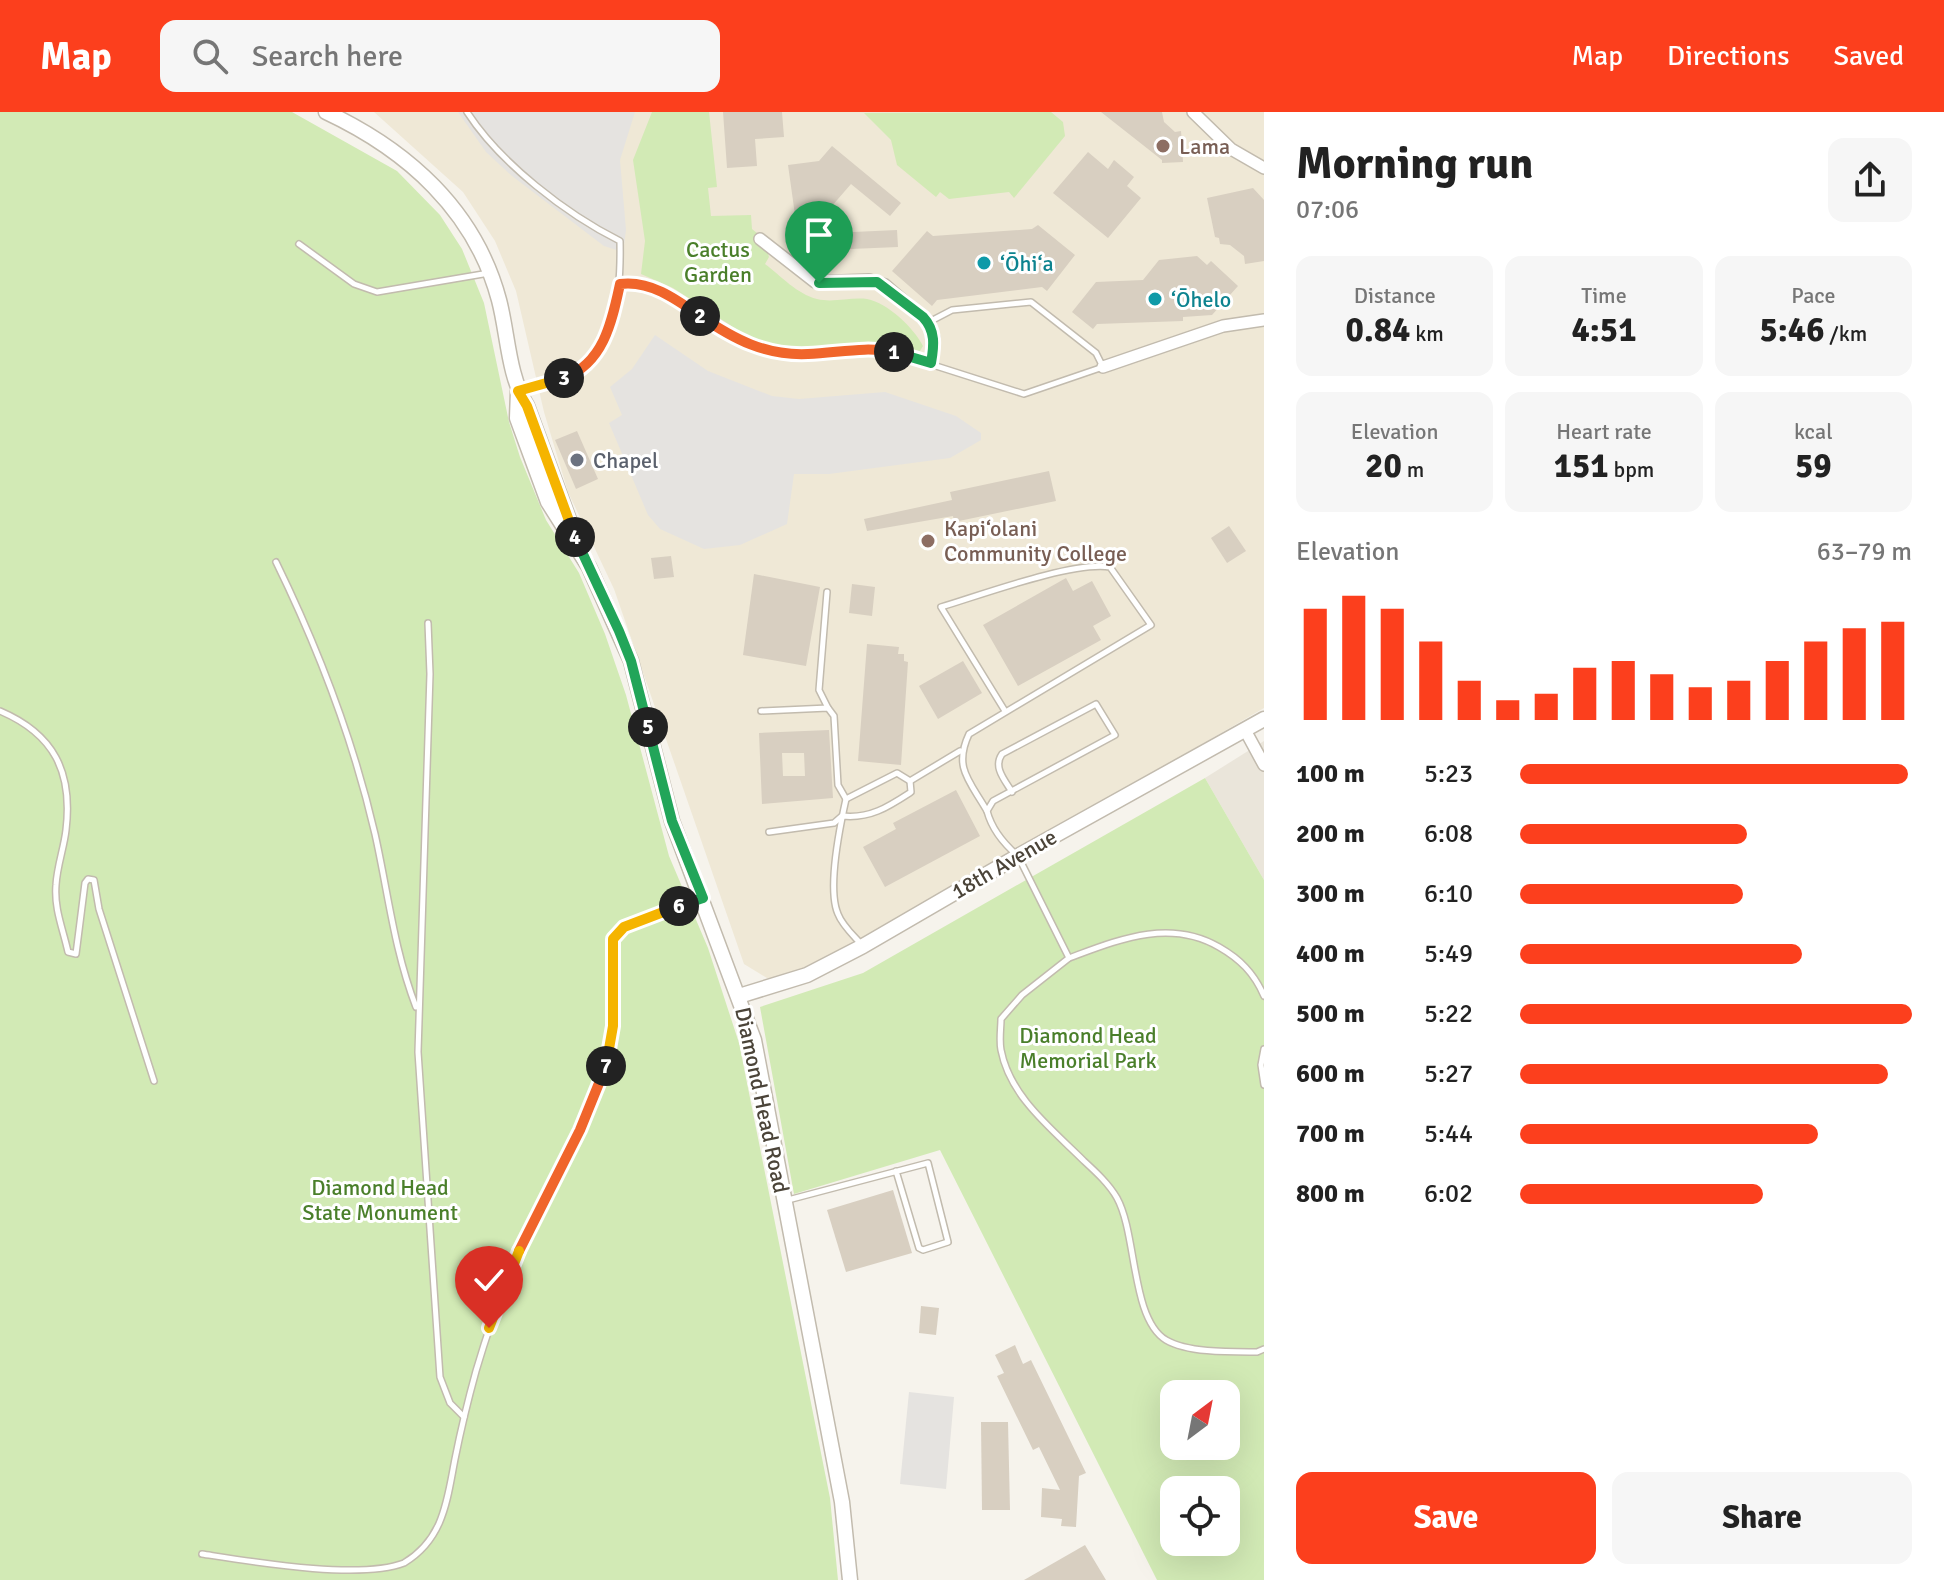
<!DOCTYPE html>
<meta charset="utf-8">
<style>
:root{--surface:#fff;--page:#f6f6f6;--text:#222;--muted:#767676;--accent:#fc3f1d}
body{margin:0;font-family:Signika,sans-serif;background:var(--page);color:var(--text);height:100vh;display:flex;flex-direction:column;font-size:30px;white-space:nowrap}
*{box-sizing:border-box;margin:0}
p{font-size:26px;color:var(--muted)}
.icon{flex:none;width:44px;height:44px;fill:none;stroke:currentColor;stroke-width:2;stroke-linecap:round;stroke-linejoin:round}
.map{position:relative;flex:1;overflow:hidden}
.sheet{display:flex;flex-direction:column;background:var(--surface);width:680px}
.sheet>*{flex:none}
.needle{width:52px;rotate:32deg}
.fabs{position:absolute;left:1160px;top:1268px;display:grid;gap:16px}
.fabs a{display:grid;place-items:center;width:80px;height:80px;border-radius:16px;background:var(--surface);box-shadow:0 8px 32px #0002;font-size:40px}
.pin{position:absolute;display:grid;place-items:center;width:68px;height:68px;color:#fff;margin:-82px -34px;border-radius:50% 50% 50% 0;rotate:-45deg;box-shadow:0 0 8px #0007}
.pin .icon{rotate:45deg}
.km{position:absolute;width:40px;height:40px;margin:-20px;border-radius:50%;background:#222;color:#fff;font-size:22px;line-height:40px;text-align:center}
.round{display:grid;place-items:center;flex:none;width:84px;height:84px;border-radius:16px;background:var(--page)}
.headline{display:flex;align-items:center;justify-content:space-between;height:136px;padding:0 32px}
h1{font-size:44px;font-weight:800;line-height:60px}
.figures{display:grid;grid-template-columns:repeat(3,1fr);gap:12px;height:136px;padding:8px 32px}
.figures div{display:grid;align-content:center;border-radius:16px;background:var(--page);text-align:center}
.figures b{font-size:34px;font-weight:800}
.figures small{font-size:22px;font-weight:400}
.figures p{font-size:22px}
.chart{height:224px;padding:16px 32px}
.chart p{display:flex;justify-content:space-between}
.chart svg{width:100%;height:144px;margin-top:8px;stroke:var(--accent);stroke-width:6}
.cta{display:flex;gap:16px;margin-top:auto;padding:16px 32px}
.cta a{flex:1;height:92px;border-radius:16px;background:var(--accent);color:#fff;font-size:32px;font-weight:800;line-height:92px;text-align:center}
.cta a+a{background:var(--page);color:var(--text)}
ul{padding:0 32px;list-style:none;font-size:26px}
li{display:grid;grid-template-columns:128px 96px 1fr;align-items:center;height:60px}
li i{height:20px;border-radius:10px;background:var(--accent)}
header{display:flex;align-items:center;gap:48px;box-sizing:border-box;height:112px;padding:0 40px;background:var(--accent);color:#fff}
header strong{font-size:38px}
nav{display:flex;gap:44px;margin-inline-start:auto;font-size:28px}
.search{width:560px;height:72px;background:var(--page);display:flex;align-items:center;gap:20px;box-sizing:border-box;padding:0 28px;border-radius:16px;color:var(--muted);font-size:30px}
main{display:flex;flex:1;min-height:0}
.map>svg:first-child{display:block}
</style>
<header>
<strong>Map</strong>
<div class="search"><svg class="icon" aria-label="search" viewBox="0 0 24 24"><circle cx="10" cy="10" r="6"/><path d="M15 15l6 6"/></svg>Search here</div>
<nav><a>Map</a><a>Directions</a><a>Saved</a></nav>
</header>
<main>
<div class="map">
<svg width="1264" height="1468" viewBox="0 0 1264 1468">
<rect width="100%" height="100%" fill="#f6f3ec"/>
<path fill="#eae5da" d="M1264 629V768L1205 666Z"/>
<path fill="#efe8d6" d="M374 0H1264V596L813 859 772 869 744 852 614 477 568 380 544 300 516 179 495 129 463 80Z"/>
<g fill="#d2eab5" fill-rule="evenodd">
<path d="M0 0H292L397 59 440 103 462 137 484 191 509 310 520 345 546 408 579 461 605 522 626 583 669 744 708 836 739 931 830 1386 838 1468H0Z"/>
<path d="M652 0H709L717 75 708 76 711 104 751 103 752 117 763 126 769 145 765 152C781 164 797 182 817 187 833 191 850 185 867 187 888 191 914 216 923 234L920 239 886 232 853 231 800 238 776 234 753 228 673 176 641 162 645 129 633 48Z"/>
<path d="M1051 0 1063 10 1065 24 1014 86 1009 80 949 87 940 80 936 85 897 53 891 28 864 1Z"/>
<path d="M1205 666 1264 768V1468H1157L940 1038 794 1082 760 895 863 861ZM1174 1282H1226V1334H1174ZM1174 1378H1226V1430H1174Z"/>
</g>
<g fill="#e5e3e0">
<path d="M458 0H635L620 48 626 118 623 140 604 134 512 64 486 40Z"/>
<path d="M655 223 708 259 772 284 799 287 885 280 956 304 981 321V328L950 346 829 362H794L787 412 740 433 704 437 660 417 648 403 609 311 622 303 610 275 632 257Z"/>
<path d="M909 1280 954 1285 946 1377 900 1372Z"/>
</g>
<g fill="#d8cfc1" fill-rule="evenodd">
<path d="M723 0H782L784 25 755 27 757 54 727 56Z"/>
<path d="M1101 0H1162L1164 10 1175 20 1181 19 1183 50 1162 51V48Z"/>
<path d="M832 34 901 91 890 104 851 72 818 110 831 121 897 118 898 135 827 138 796 110 788 53 819 49Z"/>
<path d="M1088 40 1108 57 1114 48 1134 65 1127 74 1141 86 1108 126 1053 81Z"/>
<path d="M1253 76 1264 88V149L1245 152 1244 144 1230 133 1220 132 1219 126 1215 125 1207 86Z"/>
<path d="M1038 113 1075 143 1047 179 1042 175 937 188 932 194 892 159 927 119 933 124 1032 117Z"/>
<path d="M1197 144 1207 153 1211 149 1238 174 1212 203 1183 205V209L1097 212 1093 217 1072 200 1096 170 1143 168 1159 148Z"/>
<path d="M577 319 598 367 576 377 555 328Z"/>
<path d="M1049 359 1056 389 954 410 953 404 867 419 864 407 952 388 950 380Z"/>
<path d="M1229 414 1246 439 1227 451 1211 426Z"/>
<path d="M671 444 674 465 654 467 651 446Z"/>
<path d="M754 462 820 475 806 554 743 543Z"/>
<path d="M1066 466 1073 479 1092 469 1111 504 1093 514 1101 528 1018 574 983 513Z"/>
<path d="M852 472 875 475 872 504 849 501Z"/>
<path d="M867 532 899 535 898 542H904V549L908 550 901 653 858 649Z"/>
<path d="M963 549 982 581 938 607 919 574Z"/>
<path d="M829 618 833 686 762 692 759 621ZM782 641H804L805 664H783Z"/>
<path d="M956 678 980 724 885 775 863 735 896 717 893 711Z"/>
<path d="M893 1078 912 1141 846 1160 827 1098Z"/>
<path d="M921 1194 939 1196 936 1223 919 1221Z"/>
<path d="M1015 1233 1023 1252 1031 1248 1086 1361 1079 1364 1076 1415 1061 1414 1062 1407 1041 1405 1042 1376 1060 1378 1039 1335 1033 1338 997 1264 1004 1261 995 1243Z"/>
<path d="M981 1310H1008L1010 1398H982Z"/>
<path d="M1085 1433 1106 1468H1024Z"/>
</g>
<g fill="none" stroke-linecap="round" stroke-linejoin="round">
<g stroke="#c2bbae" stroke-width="8">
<g id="service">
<path d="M467 0C500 51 566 102 620 129 621 176 618 238 570 264 556 271 538 274 522 278"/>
<path d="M299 132 354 172 377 180 489 161"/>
<path d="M620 172 632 170 663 181 740 229 771 240 811 242 855 237 886 238 1024 282 1103 255 1096 241 1031 190 952 198 929 210"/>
<path d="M276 450C319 538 353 627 375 722 388 780 394 838 416 895"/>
<path d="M827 480 819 578 828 596"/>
<path d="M428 511 430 562 418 940 440 1265 450 1291 464 1305"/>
<path d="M0 599C54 622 73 660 66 718 64 736 57 754 56 773 54 797 63 817 68 840L76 842 85 771 88 767 94 768 99 797 154 969"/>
<path d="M761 599 828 596 834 604 838 673 846 687 897 661 910 669 960 639"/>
<path d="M1012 680C1004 667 993 655 1002 642L1096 592 1115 623 993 689 987 699C992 718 1004 732 1018 744L1069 846C1118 828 1169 806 1219 835 1240 847 1254 861 1264 884"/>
<path d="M846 687C840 714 827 777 838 802 842 813 853 823 861 832"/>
<path d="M987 699C970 669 953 656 969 622L1151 513 1110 455C1073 449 981 483 941 495L1005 599"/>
<path d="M769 720 834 711 842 704C870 707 888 695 911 680L910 669"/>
<path d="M1069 846 1022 883 1001 907C1001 916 999 928 1001 938 1010 985 1052 1017 1084 1049 1096 1060 1109 1072 1117 1086 1137 1122 1131 1207 1166 1228 1188 1241 1232 1240 1257 1240L1264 1237"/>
<path d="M1264 937 1261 953 1264 973"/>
<path d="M788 1088 928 1051 948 1130 923 1138 919 1136 896 1059"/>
<path d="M202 1442C254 1450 359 1468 404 1451 444 1427 447 1388 455 1347 461 1317 468 1288 476 1259 492 1205 511 1151 536 1100 562 1048 595 999 610 942 619 905 604 861 613 827L624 815 698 787"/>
</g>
</g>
<g stroke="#c2bbae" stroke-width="14">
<g id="minor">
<path d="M1193 0 1231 37 1264 56"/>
<path d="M760 127 815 170 869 168 885 173 929 211 934 227 931 251"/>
<path d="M1103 255 1223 214 1264 208"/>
<path d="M1245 618 1264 653"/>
</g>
</g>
<g stroke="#c2bbae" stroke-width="17">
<g id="tertiary">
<path d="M326 0C407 38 475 98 499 188 508 222 508 263 527 294L575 424"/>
<path d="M518 279 517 306 548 390 589 455 631 549 672 709 754 928 842 1390 850 1468"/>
<path d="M739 884 807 863 863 834 1018 744 1264 607"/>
</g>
</g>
<use href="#service" stroke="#fff" stroke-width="5"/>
<use href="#minor" stroke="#fff" stroke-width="11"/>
<use href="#tertiary" stroke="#fff" stroke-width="14"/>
</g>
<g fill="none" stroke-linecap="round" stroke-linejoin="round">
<g stroke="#fff" stroke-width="16">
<path id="split-1" d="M819 171 877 170 923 205C936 219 934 234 931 251L894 240"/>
</g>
<g stroke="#fff" stroke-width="16">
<path id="split-2" d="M700 204C734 227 765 244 808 242 838 241 864 234 894 240"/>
</g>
<g stroke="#fff" stroke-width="16">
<path id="split-3" d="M564 266C604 251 612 209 620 172 650 168 676 187 700 204"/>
</g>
<g stroke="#fff" stroke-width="16">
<path id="split-4" d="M564 266 518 279 527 294 575 425"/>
</g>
<g stroke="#fff" stroke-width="16">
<path id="split-5" d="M575 425 619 519 631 549 648 615"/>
</g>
<g stroke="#fff" stroke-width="16">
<path id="split-6" d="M648 615 672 709 703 786 679 794"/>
</g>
<g stroke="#fff" stroke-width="16">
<path id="split-7" d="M606 954 613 914V827L624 815 679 794"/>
</g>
<g stroke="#fff" stroke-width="16">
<path id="split-8" d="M519 1139 580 1018 606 954"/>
</g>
<g stroke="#fff" stroke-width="16">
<path id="split-9" d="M489 1216 519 1139"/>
</g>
<use href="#split-1" stroke="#22a559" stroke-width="10"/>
<use href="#split-2" stroke="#f0652b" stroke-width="10"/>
<use href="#split-3" stroke="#f0652b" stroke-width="10"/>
<use href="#split-4" stroke="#f5b400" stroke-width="10"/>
<use href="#split-5" stroke="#22a559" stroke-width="10"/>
<use href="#split-6" stroke="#22a559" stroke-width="10"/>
<use href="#split-7" stroke="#f5b400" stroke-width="10"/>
<use href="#split-8" stroke="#f0652b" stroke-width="10"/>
<use href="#split-9" stroke="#f5b400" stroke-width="10"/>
</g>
<g fill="#8d6e63" stroke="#fff" stroke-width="3">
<circle cx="1163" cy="34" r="8"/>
<circle cx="928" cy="429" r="8"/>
</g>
<g fill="#0f9aa8" stroke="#fff" stroke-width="3">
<circle cx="984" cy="151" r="8"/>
<circle cx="1155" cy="187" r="8"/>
</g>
<circle fill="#6b7280" stroke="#fff" stroke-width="3" cx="577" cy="348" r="8"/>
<g text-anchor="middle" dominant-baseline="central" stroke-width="6" stroke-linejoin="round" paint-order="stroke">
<g font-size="22" fill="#785e54" stroke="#fff" text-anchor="start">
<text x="1179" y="34">Lama</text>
<text x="944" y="416">Kapi‘olani<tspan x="944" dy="25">Community College</tspan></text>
</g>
<g font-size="22" fill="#4a7f2a" stroke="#fff">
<text x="718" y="137">Cactus<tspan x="718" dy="25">Garden</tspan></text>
<text x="1088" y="923">Diamond Head<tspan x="1088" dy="25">Memorial Park</tspan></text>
<text x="380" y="1075">Diamond Head<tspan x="380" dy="25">State Monument</tspan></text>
</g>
<g font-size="22" fill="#0d838f" stroke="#fff" text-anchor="start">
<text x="1000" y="151">‘Ōhi‘a</text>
<text x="1171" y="187">‘Ōhelo</text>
</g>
<g font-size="22" fill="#5b616d" stroke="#fff" text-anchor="start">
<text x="593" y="348">Chapel</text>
</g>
<g font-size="22" fill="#4b4439" stroke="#fff">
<text transform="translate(1004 752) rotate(-30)">18th Avenue</text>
<text transform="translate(762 988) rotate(78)">Diamond Head Road</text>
</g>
</g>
</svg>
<div class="fabs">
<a><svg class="needle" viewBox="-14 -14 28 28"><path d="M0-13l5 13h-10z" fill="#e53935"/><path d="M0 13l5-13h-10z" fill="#767676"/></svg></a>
<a><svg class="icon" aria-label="locate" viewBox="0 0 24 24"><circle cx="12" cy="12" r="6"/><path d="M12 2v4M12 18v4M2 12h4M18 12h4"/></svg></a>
</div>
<div class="pin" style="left:819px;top:171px;background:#1e9e55"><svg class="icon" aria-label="arrive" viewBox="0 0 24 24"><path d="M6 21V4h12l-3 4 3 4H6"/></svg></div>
<div class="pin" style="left:489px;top:1216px;background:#d93025"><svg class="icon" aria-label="check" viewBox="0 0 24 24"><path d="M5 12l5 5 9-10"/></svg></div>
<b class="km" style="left:894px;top:240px">1</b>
<b class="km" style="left:700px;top:204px">2</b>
<b class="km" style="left:564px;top:266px">3</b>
<b class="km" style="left:575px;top:425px">4</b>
<b class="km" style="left:648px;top:615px">5</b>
<b class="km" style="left:679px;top:794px">6</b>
<b class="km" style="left:606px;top:954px">7</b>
</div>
<section class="sheet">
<div class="headline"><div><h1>Morning run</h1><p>07:06</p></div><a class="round"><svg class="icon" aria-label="share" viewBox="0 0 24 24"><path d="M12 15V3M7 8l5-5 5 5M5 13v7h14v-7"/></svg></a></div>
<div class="figures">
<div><p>Distance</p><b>0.84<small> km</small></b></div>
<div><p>Time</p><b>4:51</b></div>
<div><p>Pace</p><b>5:46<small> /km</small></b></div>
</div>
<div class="figures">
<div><p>Elevation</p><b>20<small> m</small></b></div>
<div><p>Heart rate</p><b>151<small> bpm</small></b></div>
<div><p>kcal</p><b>59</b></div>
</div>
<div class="chart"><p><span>Elevation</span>63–79 m</p>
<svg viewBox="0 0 160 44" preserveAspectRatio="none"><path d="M5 44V10M15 44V6M25 44V10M35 44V20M45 44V32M55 44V38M65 44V36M75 44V28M85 44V26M95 44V30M105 44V34M115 44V32M125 44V26M135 44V20M145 44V16M155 44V14"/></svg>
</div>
<ul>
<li><b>100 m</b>5:23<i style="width:99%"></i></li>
<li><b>200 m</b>6:08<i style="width:58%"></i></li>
<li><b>300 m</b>6:10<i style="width:57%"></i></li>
<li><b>400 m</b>5:49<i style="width:72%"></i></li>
<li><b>500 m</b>5:22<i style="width:100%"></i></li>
<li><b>600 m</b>5:27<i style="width:94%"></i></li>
<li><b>700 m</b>5:44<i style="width:76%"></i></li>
<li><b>800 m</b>6:02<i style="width:62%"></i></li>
</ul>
<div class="cta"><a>Save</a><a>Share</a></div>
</section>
</main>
